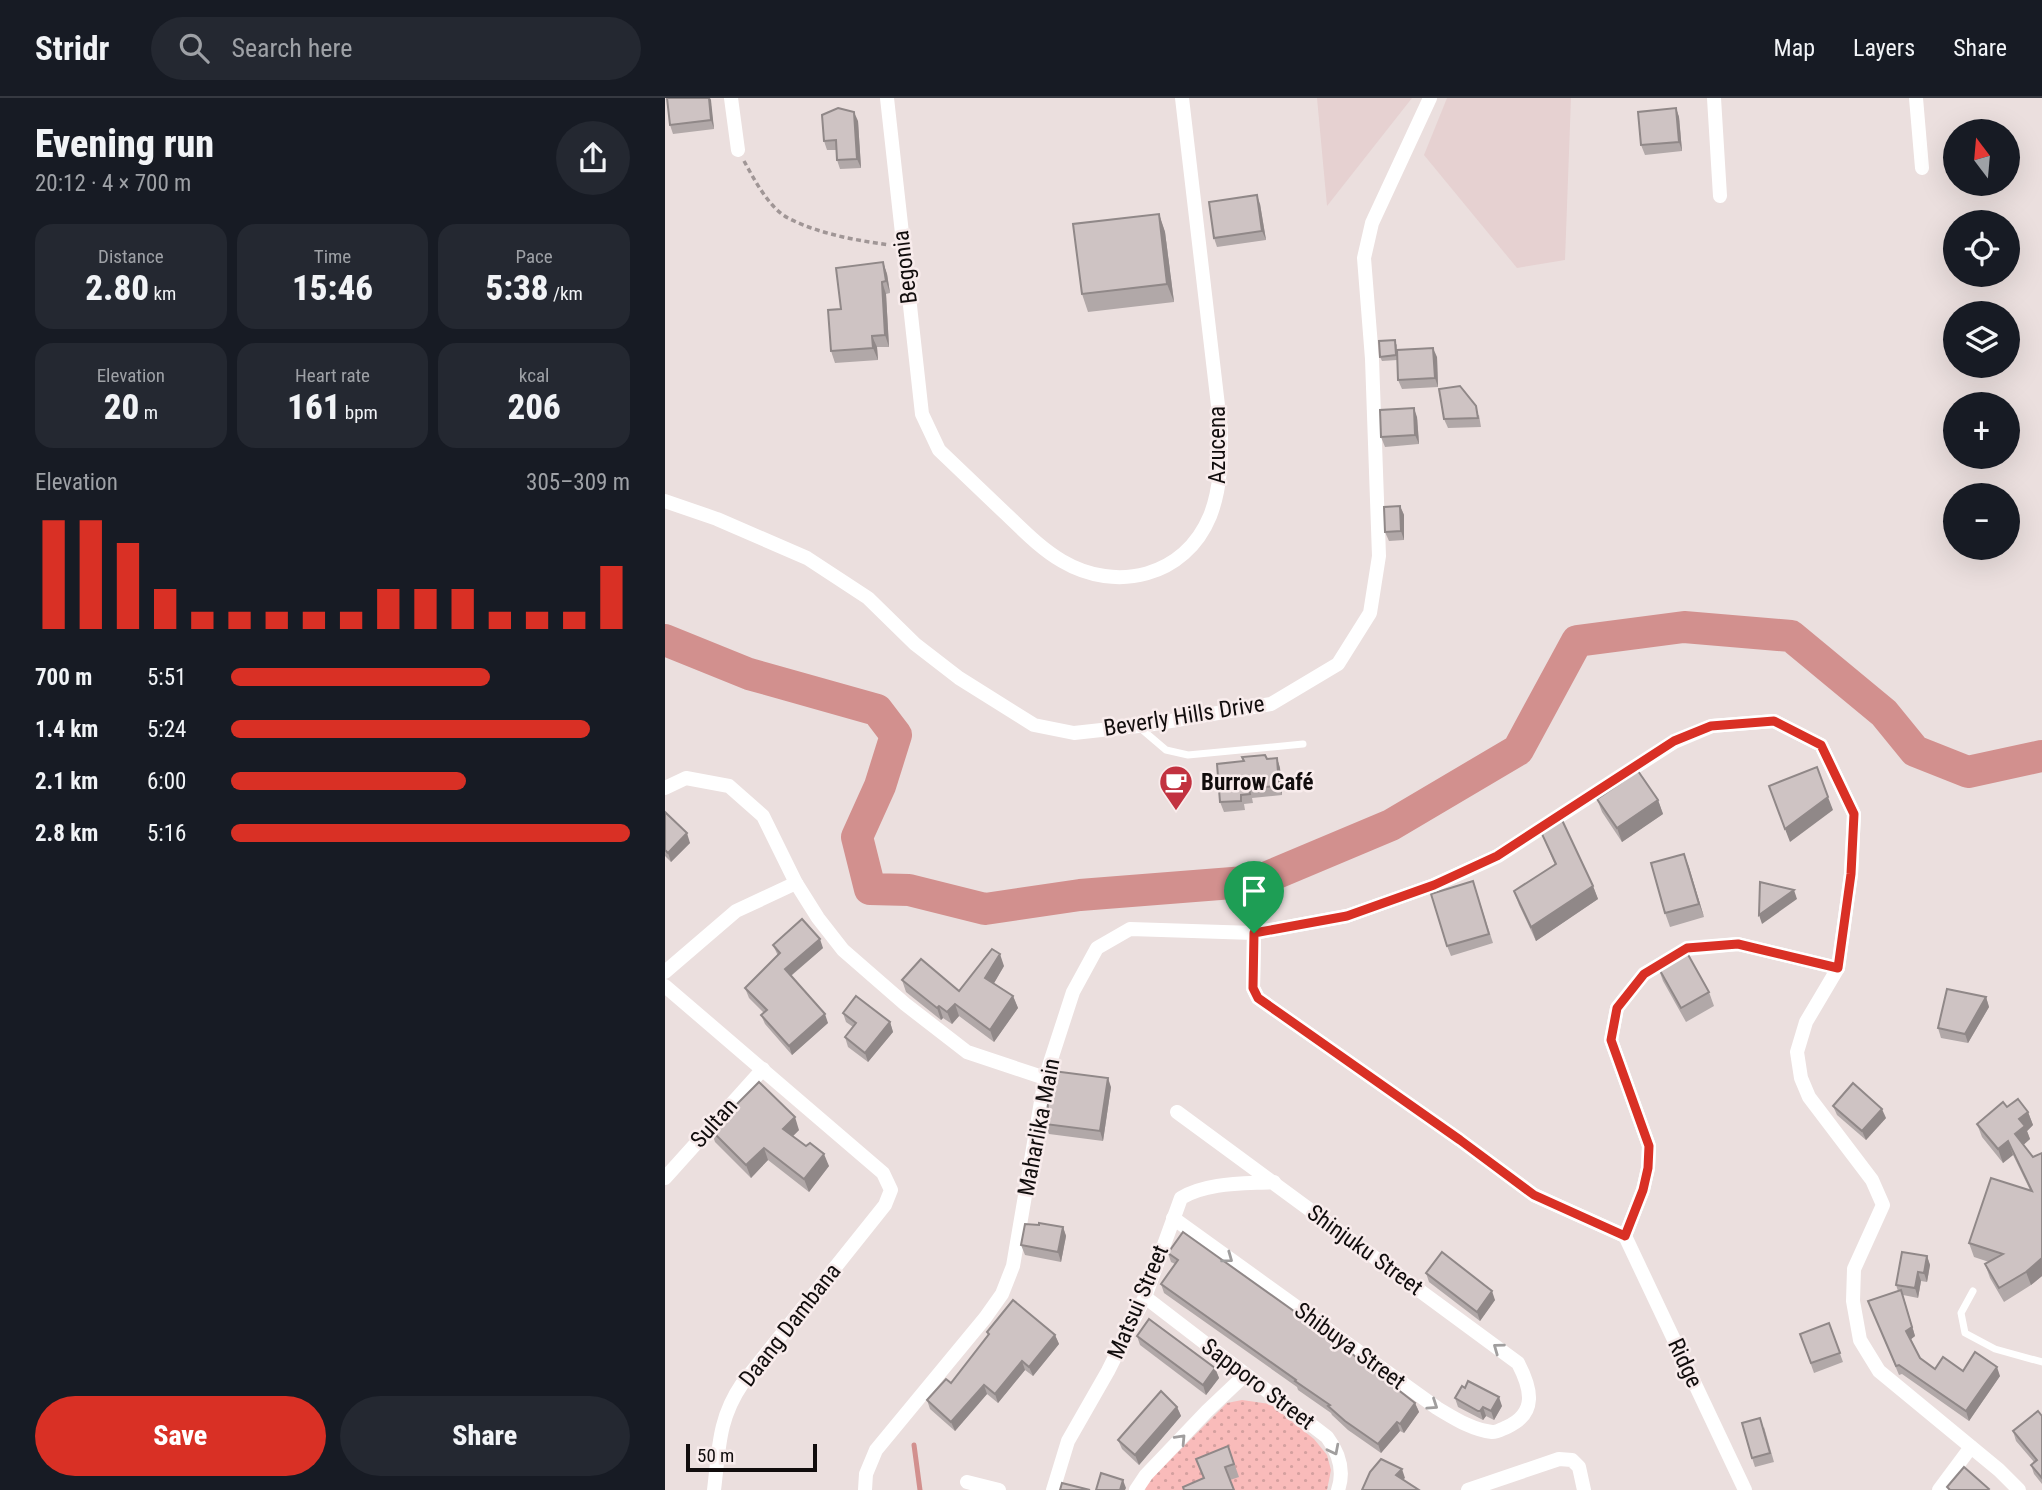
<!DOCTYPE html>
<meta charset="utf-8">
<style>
:root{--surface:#171b24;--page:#242831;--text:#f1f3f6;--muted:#9ea1a6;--line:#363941;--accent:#d93025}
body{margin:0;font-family:"Roboto Condensed",sans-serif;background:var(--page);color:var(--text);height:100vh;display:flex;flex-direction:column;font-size:26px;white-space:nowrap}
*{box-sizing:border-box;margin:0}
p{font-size:23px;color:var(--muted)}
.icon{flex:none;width:38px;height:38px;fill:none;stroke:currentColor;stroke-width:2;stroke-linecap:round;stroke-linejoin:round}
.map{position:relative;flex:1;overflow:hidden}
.details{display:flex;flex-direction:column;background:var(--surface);width:665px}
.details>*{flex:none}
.needle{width:46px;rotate:344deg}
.controls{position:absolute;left:1278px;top:21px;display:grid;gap:14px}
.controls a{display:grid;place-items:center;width:77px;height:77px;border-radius:50%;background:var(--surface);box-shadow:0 7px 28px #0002;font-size:35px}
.scale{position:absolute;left:21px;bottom:18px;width:131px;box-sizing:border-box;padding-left:7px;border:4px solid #110d0d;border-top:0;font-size:19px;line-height:24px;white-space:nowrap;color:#110d0d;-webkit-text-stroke:5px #f8ecec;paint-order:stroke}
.pin{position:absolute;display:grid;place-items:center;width:60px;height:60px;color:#fff;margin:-72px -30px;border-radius:50% 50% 50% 0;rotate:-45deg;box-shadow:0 0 7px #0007}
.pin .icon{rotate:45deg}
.round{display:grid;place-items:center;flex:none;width:74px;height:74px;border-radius:37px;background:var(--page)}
.head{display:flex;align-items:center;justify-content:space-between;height:119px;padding:0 35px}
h1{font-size:38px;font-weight:800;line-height:52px}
.figures{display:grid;grid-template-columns:repeat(3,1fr);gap:10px;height:119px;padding:7px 35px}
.figures div{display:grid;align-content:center;border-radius:18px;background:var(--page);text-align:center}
.figures b{font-size:35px;font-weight:800}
.figures small{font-size:19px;font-weight:400}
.figures p{font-size:19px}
.chart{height:196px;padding:14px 35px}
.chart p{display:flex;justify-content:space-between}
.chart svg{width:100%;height:126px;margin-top:7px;stroke:var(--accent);stroke-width:6}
.button{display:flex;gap:14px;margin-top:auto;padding:14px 35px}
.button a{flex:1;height:80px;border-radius:42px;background:var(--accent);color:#fff;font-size:28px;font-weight:800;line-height:80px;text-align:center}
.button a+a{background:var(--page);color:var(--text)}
ul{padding:0 35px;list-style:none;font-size:23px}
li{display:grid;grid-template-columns:112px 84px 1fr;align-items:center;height:52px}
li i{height:18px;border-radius:9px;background:var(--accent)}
header{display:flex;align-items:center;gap:42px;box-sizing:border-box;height:98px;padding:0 35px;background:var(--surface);border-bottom:2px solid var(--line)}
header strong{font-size:33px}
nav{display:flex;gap:38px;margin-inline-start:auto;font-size:24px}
.search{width:490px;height:63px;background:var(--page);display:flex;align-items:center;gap:18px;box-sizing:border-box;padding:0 24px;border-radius:38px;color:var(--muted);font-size:26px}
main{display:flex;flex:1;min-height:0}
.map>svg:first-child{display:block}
</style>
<header>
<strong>Stridr</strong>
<div class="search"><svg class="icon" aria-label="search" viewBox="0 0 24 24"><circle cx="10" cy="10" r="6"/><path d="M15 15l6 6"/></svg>Search here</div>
<nav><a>Map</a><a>Layers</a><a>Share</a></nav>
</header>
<main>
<section class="details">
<div class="head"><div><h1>Evening run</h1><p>20:12 · 4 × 700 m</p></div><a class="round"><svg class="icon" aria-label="share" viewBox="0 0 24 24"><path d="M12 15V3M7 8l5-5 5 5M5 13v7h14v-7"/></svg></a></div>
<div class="figures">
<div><p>Distance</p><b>2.80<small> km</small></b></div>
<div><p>Time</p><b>15:46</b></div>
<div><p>Pace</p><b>5:38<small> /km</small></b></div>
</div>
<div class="figures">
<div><p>Elevation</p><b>20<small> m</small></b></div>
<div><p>Heart rate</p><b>161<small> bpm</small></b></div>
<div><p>kcal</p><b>206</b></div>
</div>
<div class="chart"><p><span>Elevation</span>305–309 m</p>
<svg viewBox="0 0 160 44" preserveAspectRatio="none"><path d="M5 44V6M15 44V6M25 44V14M35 44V30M45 44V38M55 44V38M65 44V38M75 44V38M85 44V38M95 44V30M105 44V30M115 44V30M125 44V38M135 44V38M145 44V38M155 44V22"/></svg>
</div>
<ul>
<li><b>700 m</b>5:51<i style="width:65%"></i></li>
<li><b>1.4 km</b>5:24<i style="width:90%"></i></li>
<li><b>2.1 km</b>6:00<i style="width:59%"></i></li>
<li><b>2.8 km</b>5:16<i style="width:100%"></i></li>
</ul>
<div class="button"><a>Save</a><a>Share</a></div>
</section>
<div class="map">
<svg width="1377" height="1392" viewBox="0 0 1377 1392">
<defs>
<pattern id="park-dots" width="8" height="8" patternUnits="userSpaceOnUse" patternTransform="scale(1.75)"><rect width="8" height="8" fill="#f9bbba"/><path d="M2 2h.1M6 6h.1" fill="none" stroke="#d4a09f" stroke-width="1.8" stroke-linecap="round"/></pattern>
</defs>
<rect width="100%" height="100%" fill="#ebdfde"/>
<g fill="#e6d1d1">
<path d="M652 0H747L662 108Z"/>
<path d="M782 0H906L900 162 852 170 759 57Z"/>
</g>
<path fill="url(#park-dots)" d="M577 1302 605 1306 649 1341 662 1357 666 1372 662 1392H480L483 1384 562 1305Z"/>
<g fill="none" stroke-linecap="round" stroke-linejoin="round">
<path stroke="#d2908e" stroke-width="5" d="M249 1347 255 1392"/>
<path stroke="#d2908e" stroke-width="32" d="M0 542 84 576 212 612 231 637 215 688 192 739 205 791 244 792 320 811 415 797 593 783 726 727 853 652 912 543 1019 529 1126 538 1219 615 1250 653 1303 674 1377 658"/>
<path stroke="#a09696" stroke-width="3.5" stroke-dasharray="5 3.5" stroke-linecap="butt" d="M79 63C89 81 104 110 123 120 154 136 190 142 224 147"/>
<g stroke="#fff" stroke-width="7">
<path d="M474 629 501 652 523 657 638 646"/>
<path d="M1308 1193 1296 1215 1300 1235 1330 1251 1377 1264"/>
</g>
<g stroke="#fff" stroke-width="14">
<path d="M66 0 73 52"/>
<path d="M222 0 257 316 274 352C296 373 318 394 340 415 358 432 375 450 397 463 451 495 520 479 545 418 556 390 556 362 556 333L517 0"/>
<path d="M1049 0 1055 98"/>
<path d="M1251 0 1257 70"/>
<path d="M0 403 52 421 142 460 203 500 250 546 294 580 369 627 409 635 482 627 606 606 673 566 705 515 714 458 707 261 699 160 707 125 765 0"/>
<path d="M0 690 21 680 64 688 98 718 131 785 153 820 178 852 240 906 302 954 380 980"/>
<path d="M589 835 588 890 593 900 795 1042 869 1097 960 1138 978 1092 983 1070 984 1048 946 942 952 910 979 876 1022 851 1073 846 1173 870"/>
<path d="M0 874 71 813 131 785"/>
<path d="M0 888 218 1075 226 1092 220 1107 77 1286C53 1321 54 1352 49 1392"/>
<path d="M0 1080 98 971"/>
<path d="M508 1120 772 1310C789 1320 807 1332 827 1334 833 1334 837 1331 842 1329 873 1315 866 1290 853 1265L512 1014"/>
<path d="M960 1138 1080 1392"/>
<path d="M480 1199 662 1339C674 1355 680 1372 673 1392"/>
<path d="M302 1384 334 1392"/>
<path d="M200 1392 201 1376 211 1352 320 1220 337 1196 348 1168 380 980 408 894 432 850 465 831 589 835 682 818 769 787 833 758 1009 644 1047 628 1109 623 1156 647 1189 716 1186 776 1173 870 1141 924 1132 954 1136 980 1144 999 1207 1082 1218 1107 1189 1171 1188 1203 1195 1242 1214 1273 1334 1372 1354 1392"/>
<path d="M388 1392 403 1343 443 1273 480 1199 516 1100C543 1084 579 1086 609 1084"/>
<path d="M471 1392 481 1377 542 1313 580 1277"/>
<path d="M803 1392 894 1361 907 1362 914 1369 919 1392"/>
<path d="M1274 1392 1306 1349"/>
</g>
</g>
<g fill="#b1a8a8">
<path d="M2 0H45L49 31 8 36 5 27Z"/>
<path d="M1011 10 1014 19 1017 53 980 57 976 47Z"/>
<path d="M193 23 196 70 175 71 172 62 171 52H162L159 43Z"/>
<path d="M595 106 601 142 552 149 549 140Z"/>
<path d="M494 116 500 134 509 204 423 214 417 196Z"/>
<path d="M218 164 222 176 225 195 221 196 224 249H212L213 262 170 265 166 253Z"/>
<path d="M732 246V254L772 259 773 289 737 291 733 282 732 262 717 263 715 259Z"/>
<path d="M814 317 816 329 783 330 779 321Z"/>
<path d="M752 319 754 346 720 349 716 339Z"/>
<path d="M735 408 739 417V442L724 443 720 434Z"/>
<path d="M612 660 615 670 617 697 587 700 588 705 579 706 580 712 559 714 555 704 602 661Z"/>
<path d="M932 701 993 702 998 716 957 744 937 714Z"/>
<path d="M0 714 25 745 6 764 0 758Z"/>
<path d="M876 734 928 788 933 801 871 843 854 807 849 793 890 767Z"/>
<path d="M1019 756 1039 819 1005 829 1000 815Z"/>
<path d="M808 783 828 845 786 858 782 848Z"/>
<path d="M108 847 158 850 126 878 163 925 127 957 100 926 96 917 99 915 84 900 80 890 113 858Z"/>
<path d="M339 868 329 885 348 898 353 910 329 944 294 918 287 926 278 920 276 922 241 894 237 882 294 893Z"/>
<path d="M993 869 1044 894 1049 908 1021 924 998 883Z"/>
<path d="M1321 899 1324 909 1303 945 1276 940 1273 930Z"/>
<path d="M178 915 225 924 228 934 203 964 183 949 180 939 188 929 181 924Z"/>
<path d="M446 989 438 1043 384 1036 380 1026Z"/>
<path d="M1168 1008 1221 1020 1201 1042 1172 1017Z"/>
<path d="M1363 1014 1368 1027 1362 1033 1365 1041 1358 1047 1368 1059 1377 1055V1178L1366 1187 1339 1204 1325 1180 1320 1166 1324 1164 1309 1159 1304 1145 1365 1092 1348 1057 1338 1065 1317 1039 1312 1026Z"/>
<path d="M46 1032H134L128 1038 164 1068 144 1094 103 1062 86 1080 50 1044Z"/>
<path d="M374 1127 398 1129 401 1138 396 1164 360 1157 356 1147Z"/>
<path d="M503 1155 750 1305 754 1314 739 1335 735 1333 716 1355 683 1332 667 1317 666 1315 633 1292 632 1289 499 1195 496 1186 510 1166 506 1164Z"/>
<path d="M1262 1158 1265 1167 1262 1184 1256 1183 1253 1200 1238 1197 1250 1238 1246 1241 1255 1260 1270 1271 1298 1273 1335 1278 1304 1323 1237 1276 1234 1277 1207 1212 1233 1193 1231 1187Z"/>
<path d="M761 1175 830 1202 815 1223 764 1184Z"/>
<path d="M1164 1225 1178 1264 1149 1275 1135 1236Z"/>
<path d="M322 1234 390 1237 394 1246 368 1278 360 1272 333 1305 322 1296 290 1333 265 1311 262 1302 286 1285 323 1238Z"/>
<path d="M472 1238 550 1270 554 1280 541 1297 475 1247Z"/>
<path d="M790 1300 837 1308 829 1322 821 1318 818 1322 793 1309Z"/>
<path d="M512 1309 516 1318 474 1367 457 1351 453 1342Z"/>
<path d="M1377 1318V1386L1369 1376 1366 1367 1369 1364 1351 1343 1348 1333Z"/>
<path d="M1099 1329 1109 1364 1090 1369 1087 1360Z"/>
<path d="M563 1348 574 1379 565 1382 538 1380Z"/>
</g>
<g fill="#908888">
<path d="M44 0H45L46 2 49 31 46 22Z"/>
<path d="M1011 10 1014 19 1017 53 1014 44Z"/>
<path d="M189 14 193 23 196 70 192 61Z"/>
<path d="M592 97 595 106 601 142 597 133Z"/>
<path d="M494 116 500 134 509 204 502 186Z"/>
<path d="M218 164 222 176 225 195 221 183Z"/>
<path d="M217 184 221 196 224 249 220 237Z"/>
<path d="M207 238 212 249 213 262 208 250Z"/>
<path d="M768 250 772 259 773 289 770 280Z"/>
<path d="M749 310 752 319 754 346 750 337Z"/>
<path d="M735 408 739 417V442L736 433Z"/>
<path d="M612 660 615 670 617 697 614 688Z"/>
<path d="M1163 699 1168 712 1125 744 1120 731Z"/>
<path d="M993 702 998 716 957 744 952 730Z"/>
<path d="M22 735 25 745 6 764 3 755Z"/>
<path d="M1019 756 1024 769 1039 819 1034 806Z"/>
<path d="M928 788 933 801 871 843 866 829Z"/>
<path d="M1129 792 1132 801 1097 826 1094 817Z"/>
<path d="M155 841 158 850 123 880 120 871Z"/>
<path d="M335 856 339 868 325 892 320 880Z"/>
<path d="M348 898 353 910 329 944 325 932Z"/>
<path d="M1321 899 1324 909 1303 945 1300 936Z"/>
<path d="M290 906 294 918 287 926 282 914Z"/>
<path d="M274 908 278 920 276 922 272 910Z"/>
<path d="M160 916 163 925 127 957 124 948Z"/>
<path d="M225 924 228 934 203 964 200 955Z"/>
<path d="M443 980 446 989 438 1043 435 1033Z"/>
<path d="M1217 1011 1221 1020 1201 1042 1197 1033Z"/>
<path d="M1363 1014 1368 1027 1362 1033 1365 1041 1355 1050 1350 1036 1354 1021Z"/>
<path d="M130 1019 134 1032 123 1043 118 1031Z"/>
<path d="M1343 1043 1348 1057 1338 1065 1333 1051Z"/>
<path d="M99 1050 103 1062 86 1080 81 1067Z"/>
<path d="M159 1056 164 1068 144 1094 139 1081Z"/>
<path d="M398 1129 401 1138 396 1164 393 1154Z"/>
<path d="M1262 1158 1265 1167 1262 1184 1259 1175Z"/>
<path d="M1377 1160V1178L1366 1187 1361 1174Z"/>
<path d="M1253 1174 1256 1183 1253 1200 1250 1190Z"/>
<path d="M1236 1192 1250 1238 1245 1242 1241 1233Z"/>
<path d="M827 1193 830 1202 815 1223 812 1214Z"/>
<path d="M390 1237 394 1246 368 1278 364 1269Z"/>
<path d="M357 1263 360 1272 333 1305 330 1296Z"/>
<path d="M1332 1269 1335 1278 1304 1323 1301 1313Z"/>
<path d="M550 1270 554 1280 541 1297 538 1287Z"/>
<path d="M319 1287 322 1296 290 1333 286 1324Z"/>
<path d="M834 1299 837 1308 829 1322 826 1313Z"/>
<path d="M750 1305 754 1314 739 1335 735 1326Z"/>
<path d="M512 1309 516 1318 474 1367 470 1357Z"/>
<path d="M818 1309 821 1318 818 1322 815 1313Z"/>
<path d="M732 1324 735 1333 716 1355 713 1346Z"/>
<path d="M737 1371 740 1380 734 1386 731 1377Z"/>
<path d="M458 1382 461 1390 460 1392H455Z"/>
</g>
<g fill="#cec3c3" stroke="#908888" stroke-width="2">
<path d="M2 0H44L46 22 5 27Z"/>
<path d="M173 10 189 14 192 61 172 62 171 42 159 43 157 17Z"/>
<path d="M1011 10 1014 44 976 47 973 14Z"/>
<path d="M592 97 597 133 549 140 544 104Z"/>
<path d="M494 116 502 186 417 196 408 126Z"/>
<path d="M218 164 221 183 217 184 220 237 207 238 208 250 166 253 163 212 176 211 171 170Z"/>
<path d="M730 242 731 257 715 259 714 243Z"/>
<path d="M768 250 770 280 733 282 732 252Z"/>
<path d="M795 288 811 308 813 320 779 321 774 291Z"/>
<path d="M749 310 750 337 716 339 715 312Z"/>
<path d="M735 408 736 433 720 434 719 409Z"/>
<path d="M600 657 602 661 612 660 614 688 584 690 585 696 576 697V703L555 704 552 666 579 663 577 659Z"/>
<path d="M1152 669 1163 699 1120 731 1104 688Z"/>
<path d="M973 673 993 702 952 730 932 701Z"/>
<path d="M0 714 22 735 3 755 0 752Z"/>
<path d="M897 722 928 788 866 829 849 793 891 766 876 734Z"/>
<path d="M1019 756 1034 806 1000 815 986 765Z"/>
<path d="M808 783 824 836 782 848 766 796Z"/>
<path d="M1095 784 1129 792 1094 817Z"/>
<path d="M137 821 155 841 120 871 160 916 124 948 96 917 102 912 80 890 115 855 108 847Z"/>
<path d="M327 851 335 856 320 880 348 898 325 932 290 906 282 914 274 908 272 910 237 882 256 861 294 893Z"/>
<path d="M1021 853 1044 894 1016 910 993 869Z"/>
<path d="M1282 891 1321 899 1300 936 1273 930Z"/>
<path d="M191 898 225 924 200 955 180 939 191 925 178 915Z"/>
<path d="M388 973 443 980 435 1033 380 1026Z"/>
<path d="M94 984 130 1019 118 1031 141 1048 145 1045 159 1056 139 1081 99 1050 81 1067 46 1032Z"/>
<path d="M1188 985 1217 1011 1197 1033 1168 1008Z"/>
<path d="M1353 1001 1363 1014 1354 1021 1360 1028 1350 1036 1368 1059 1377 1055V1160L1361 1174 1334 1190 1320 1166 1338 1156 1304 1145 1326 1080 1367 1093 1343 1043 1333 1051 1312 1026 1338 1004 1342 1009Z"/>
<path d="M374 1125 398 1129 393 1154 356 1147 360 1126 374 1127Z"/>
<path d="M518 1134 668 1241 750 1305 735 1326 732 1324 713 1346 680 1323 663 1308 665 1307 630 1283 631 1282 496 1186 513 1162 503 1155Z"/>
<path d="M777 1154 827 1193 812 1214 761 1175Z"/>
<path d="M1237 1154 1262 1158 1259 1175 1253 1174 1250 1190 1231 1187Z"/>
<path d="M1236 1192 1247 1229 1241 1233 1255 1260 1270 1271 1278 1259 1298 1273 1310 1254 1332 1269 1301 1313 1234 1267 1231 1268 1203 1203Z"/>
<path d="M348 1202 390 1237 364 1269 357 1263 330 1296 319 1287 286 1324 262 1302 281 1281 286 1285 324 1236 322 1234Z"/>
<path d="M484 1221 550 1270 538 1287 472 1238Z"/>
<path d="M1164 1225 1175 1255 1146 1265 1135 1236Z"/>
<path d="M803 1283 834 1299 826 1313 818 1309 815 1313H813L790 1300 797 1288 800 1290Z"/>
<path d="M496 1293 512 1309 470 1357 453 1342Z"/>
<path d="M1373 1313 1377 1318V1380L1366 1367 1372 1362 1348 1333Z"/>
<path d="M1095 1320 1105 1355 1087 1360 1077 1325Z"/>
<path d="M563 1348 569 1366 560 1369 569 1392H519L518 1389 539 1380 531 1361Z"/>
<path d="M716 1361 737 1371 731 1377 754 1392H697L705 1374Z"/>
<path d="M1299 1369 1324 1391 1323 1392H1285L1282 1389Z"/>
<path d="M436 1375 458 1382 455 1392H431Z"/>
<path d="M397 1385 425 1392H395Z"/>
</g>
<defs><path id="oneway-chevron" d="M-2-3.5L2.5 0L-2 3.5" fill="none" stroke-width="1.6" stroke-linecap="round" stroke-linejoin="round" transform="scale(1.75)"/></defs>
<g stroke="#a09e9e">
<use href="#oneway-chevron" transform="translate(563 1160) rotate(36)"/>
<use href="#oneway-chevron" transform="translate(833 1250) rotate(-144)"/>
<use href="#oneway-chevron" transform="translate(768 1307) rotate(34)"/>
<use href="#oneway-chevron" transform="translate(516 1341) rotate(-47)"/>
<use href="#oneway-chevron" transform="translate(669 1352) rotate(63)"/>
</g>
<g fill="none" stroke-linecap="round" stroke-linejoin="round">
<g stroke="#fff" stroke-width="14">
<path id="route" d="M1109 623 1156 647 1189 716 1186 776 1173 870 1073 846 1022 850 979 876 952 910 946 942 984 1048 983 1070 978 1092 960 1138 869 1097 795 1042 593 900 588 890 589 835 682 818 769 787 832 758 1009 643 1046 628Z"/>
</g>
<use href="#route" stroke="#d93025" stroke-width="9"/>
</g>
<defs>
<g id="cafe-pin" transform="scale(1.75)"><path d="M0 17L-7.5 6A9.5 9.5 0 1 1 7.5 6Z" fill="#c23240" stroke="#f8ecec"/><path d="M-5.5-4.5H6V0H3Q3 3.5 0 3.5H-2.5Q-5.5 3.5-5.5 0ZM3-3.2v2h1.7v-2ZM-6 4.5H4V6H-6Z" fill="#fff"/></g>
</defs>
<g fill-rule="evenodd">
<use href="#cafe-pin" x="511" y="684"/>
</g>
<g text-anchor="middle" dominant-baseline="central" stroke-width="5" stroke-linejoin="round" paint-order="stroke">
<g font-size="23" fill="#110d0d" stroke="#f8ecec">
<text transform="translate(240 169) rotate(-97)">Begonia</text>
<text transform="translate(552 347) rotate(-90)">Azucena</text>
<text transform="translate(519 618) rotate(-9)">Beverly Hills Drive</text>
<text transform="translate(49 1025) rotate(-48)">Sultan</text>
<text transform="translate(374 1029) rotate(-79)">Maharlika Main</text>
<text transform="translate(700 1152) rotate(36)">Shinjuku Street</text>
<text transform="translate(473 1204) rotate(-67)">Matsui Street</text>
<text transform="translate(125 1227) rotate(-52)">Daang Dambana</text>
<text transform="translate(685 1248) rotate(36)">Shibuya Street</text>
<text transform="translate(1020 1265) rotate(65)">Ridge</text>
<text transform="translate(593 1286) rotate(37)">Sapporo Street</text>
</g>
<g font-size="23" font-weight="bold" fill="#110d0d" stroke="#f8ecec" text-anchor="start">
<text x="536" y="684">Burrow Café</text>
</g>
</g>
</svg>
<div class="controls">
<a><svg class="needle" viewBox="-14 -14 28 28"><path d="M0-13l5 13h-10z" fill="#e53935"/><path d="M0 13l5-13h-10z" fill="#9ea1a6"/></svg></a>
<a><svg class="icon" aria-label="locate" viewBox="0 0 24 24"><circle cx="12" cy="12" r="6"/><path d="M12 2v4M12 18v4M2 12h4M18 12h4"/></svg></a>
<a><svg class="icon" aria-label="layers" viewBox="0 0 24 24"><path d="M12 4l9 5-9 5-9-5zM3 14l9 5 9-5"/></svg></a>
<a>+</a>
<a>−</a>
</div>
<div class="scale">50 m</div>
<div class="pin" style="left:589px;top:835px;background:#1e9e55"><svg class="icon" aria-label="arrive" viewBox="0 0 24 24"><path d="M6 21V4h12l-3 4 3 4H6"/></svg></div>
</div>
</main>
